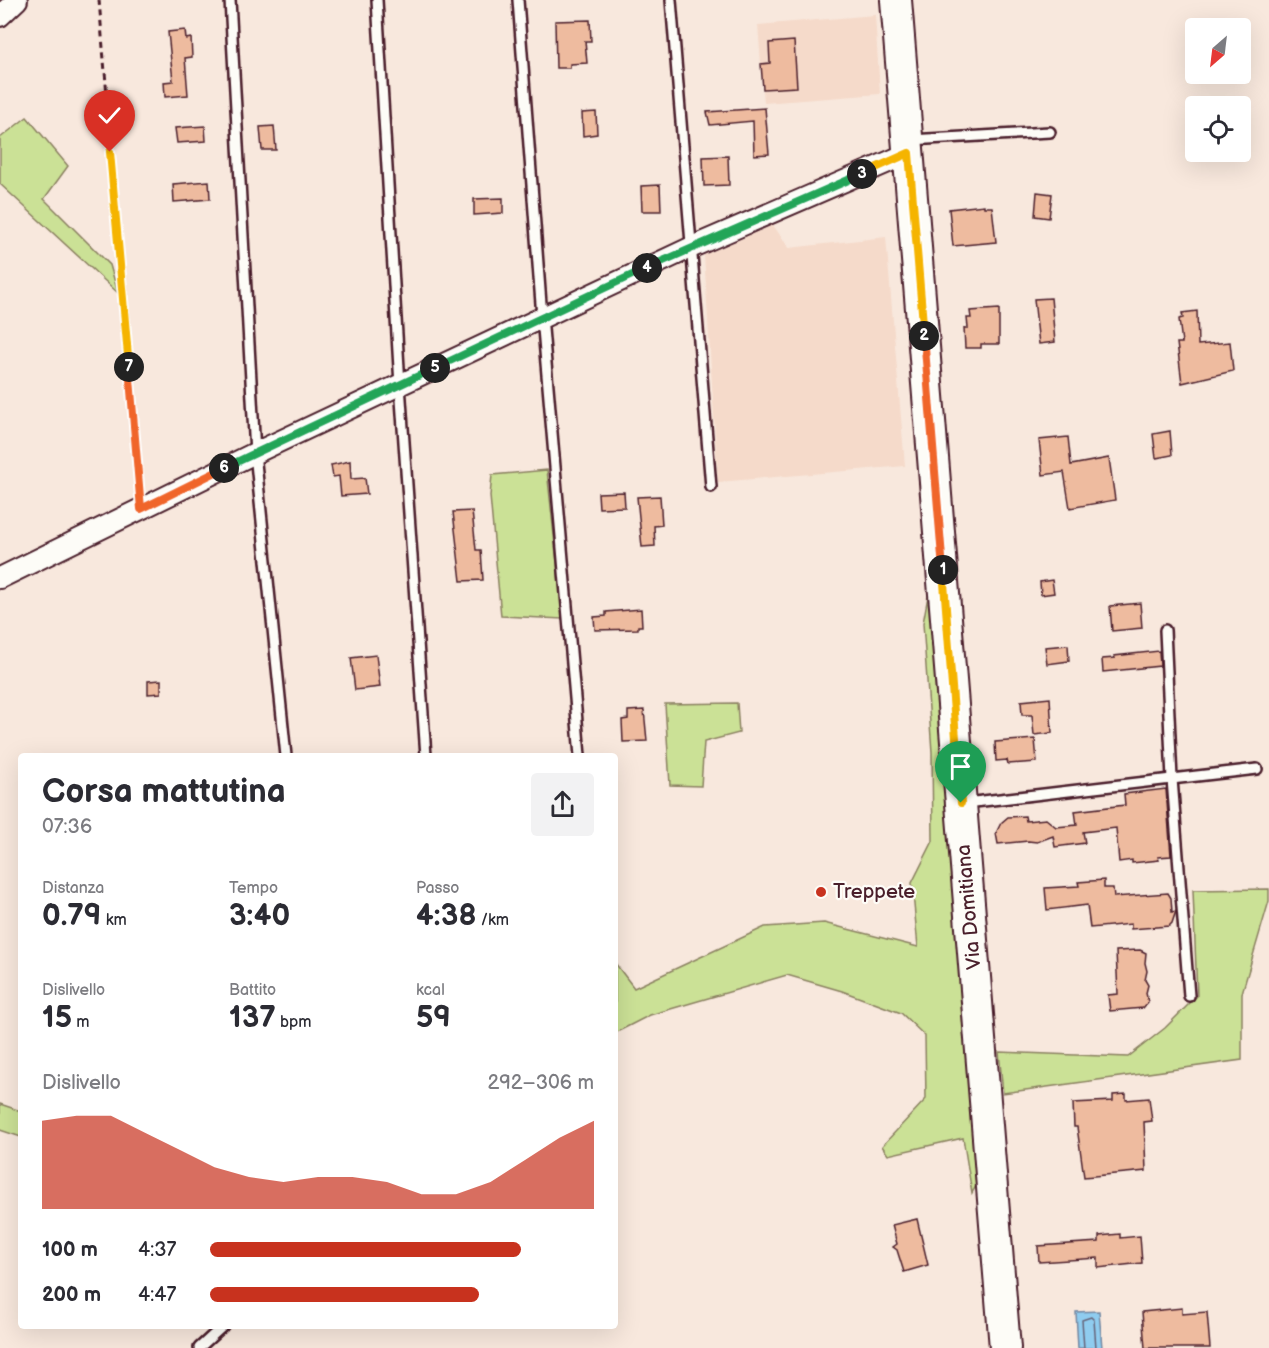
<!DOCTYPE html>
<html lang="it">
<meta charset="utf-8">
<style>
:root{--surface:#fff;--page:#f2f2f3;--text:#2b2b33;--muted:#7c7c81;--accent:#c8321e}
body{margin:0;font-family:"Balsamiq Sans",sans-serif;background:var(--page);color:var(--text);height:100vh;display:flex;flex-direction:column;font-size:22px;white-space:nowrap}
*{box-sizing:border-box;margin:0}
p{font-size:20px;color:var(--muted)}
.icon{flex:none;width:33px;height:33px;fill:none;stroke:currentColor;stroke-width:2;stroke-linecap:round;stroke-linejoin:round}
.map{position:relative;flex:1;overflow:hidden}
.details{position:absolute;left:18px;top:753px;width:600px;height:576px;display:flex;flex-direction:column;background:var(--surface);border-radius:6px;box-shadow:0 6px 24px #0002}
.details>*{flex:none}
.needle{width:39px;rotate:208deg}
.buttons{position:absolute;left:1185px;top:18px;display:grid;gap:12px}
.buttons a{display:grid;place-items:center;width:66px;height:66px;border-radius:6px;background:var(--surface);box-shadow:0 6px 24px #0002;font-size:30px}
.pin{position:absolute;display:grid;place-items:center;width:51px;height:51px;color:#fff;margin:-62px -26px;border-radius:50% 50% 50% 0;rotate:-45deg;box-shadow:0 0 6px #0007}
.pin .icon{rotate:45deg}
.km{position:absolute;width:30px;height:30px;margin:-15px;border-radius:50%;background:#222;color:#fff;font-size:16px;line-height:30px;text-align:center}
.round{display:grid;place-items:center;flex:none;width:63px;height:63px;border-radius:6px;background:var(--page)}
.headline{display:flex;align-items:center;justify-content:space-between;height:102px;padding:0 24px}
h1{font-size:33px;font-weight:800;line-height:45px}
.stats{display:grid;grid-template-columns:repeat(3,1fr);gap:9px;height:102px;padding:6px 24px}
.stats div{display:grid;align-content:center}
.stats b{font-size:30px;font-weight:800}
.stats small{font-size:16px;font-weight:400}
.stats p{font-size:16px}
.chart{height:168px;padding:12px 24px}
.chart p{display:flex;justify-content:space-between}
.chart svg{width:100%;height:108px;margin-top:6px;fill:var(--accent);opacity:.7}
ul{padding:0 24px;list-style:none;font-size:20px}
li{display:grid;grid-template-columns:96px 72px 1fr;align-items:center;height:45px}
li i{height:15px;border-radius:8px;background:var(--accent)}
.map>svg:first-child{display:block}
</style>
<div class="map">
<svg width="1269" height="1348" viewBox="0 0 1269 1348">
<rect width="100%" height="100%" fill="#f8e8dd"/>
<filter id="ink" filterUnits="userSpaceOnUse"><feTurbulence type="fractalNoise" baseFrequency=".0167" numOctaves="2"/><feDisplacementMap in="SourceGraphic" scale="12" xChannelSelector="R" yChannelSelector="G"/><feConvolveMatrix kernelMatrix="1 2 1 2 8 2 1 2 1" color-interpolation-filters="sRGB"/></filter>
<g filter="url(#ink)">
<g fill="#f5daca">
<path d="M875 15 880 94 764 103 758 25Z"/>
<path d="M773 225 789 248 886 237 905 466 718 482 704 255Z"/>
</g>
<g fill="#cbe196" stroke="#8a8060" stroke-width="1.5">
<path d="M27 117 68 166 44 199 110 265 118 293 0 184V138Z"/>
<path d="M547 470 563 619 501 616 490 496 492 475Z"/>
<path d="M931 580 940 664 951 871 978 1182 972 1193 963 1138 888 1155 882 1146 926 1099 925 1036 901 1013 842 991 787 975 650 1015 615 1033V963L634 988 765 927 824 923 918 947 912 883 933 841 932 752 923 623Z"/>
<path d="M737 703 739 733 704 742 701 786 670 785 665 704Z"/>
<path d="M1269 889V901L1242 993V1060L1003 1093 999 1052 1128 1057 1165 1028 1197 996 1193 890Z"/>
<path d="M0 1104 21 1111V1137L0 1130Z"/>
</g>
<path fill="#8fccef" stroke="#7387a1" stroke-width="1.5" d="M1099 1311 1102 1348H1078L1076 1312Z"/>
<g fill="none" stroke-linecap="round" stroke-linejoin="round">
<path stroke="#666479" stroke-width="1.5" d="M1084 1348 1082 1320 1091 1317 1094 1320 1096 1348"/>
</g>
<g fill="#eebb9f" stroke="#4a1f2b" stroke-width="1.5">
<path d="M590 20 591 41H585L587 63 570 64V68H556L555 21Z"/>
<path d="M185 30 186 39 191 38 192 57 185 58 188 95 165 97 164 82 173 81 168 32Z"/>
<path d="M794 41 797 87 763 89 761 64 770 63 769 43Z"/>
<path d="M765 108 769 154 754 155 753 121 710 125 707 112Z"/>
<path d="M596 112 597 134 583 136 582 113Z"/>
<path d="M205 126 206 141 177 143 175 128Z"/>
<path d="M274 126 276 150H262L260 127Z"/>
<path d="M728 156 729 185 704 186 703 157Z"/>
<path d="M209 181 210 199 174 202 173 184Z"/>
<path d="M660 185 661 211H642L641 186Z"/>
<path d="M1037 192 1052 194 1049 218 1035 216Z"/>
<path d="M503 198V213L474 215V199Z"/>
<path d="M984 205V207H992L996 242 953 246 949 209Z"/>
<path d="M1051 298 1055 342 1039 344 1034 299Z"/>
<path d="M999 309V344H981V348H965L964 328H968L967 318H971L970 311Z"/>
<path d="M1197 311 1198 345 1230 342 1233 371 1182 383 1177 343H1182L1179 319 1183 318 1182 313Z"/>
<path d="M1170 431 1172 455 1156 458 1153 434Z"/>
<path d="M1068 437 1071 465 1109 458 1115 500 1070 508 1064 472 1043 475 1039 440Z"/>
<path d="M350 461 351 479 365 478 367 494 341 496 339 476 333 477 331 465Z"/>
<path d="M624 492 625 507 599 508 598 493Z"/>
<path d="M660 496 662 525 654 526 655 546 642 547 637 497Z"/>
<path d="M472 511 476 550H481L483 580 461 581 453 512Z"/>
<path d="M1052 580 1054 593 1041 595 1040 582Z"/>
<path d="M1140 603 1142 628 1112 631 1110 606Z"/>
<path d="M641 609 642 626H638V629L595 630 594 617 606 616V612Z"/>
<path d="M1068 645 1069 661 1047 664 1045 647Z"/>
<path d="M1159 651 1160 666 1103 672 1102 659 1115 658 1114 656Z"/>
<path d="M376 655 380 687 355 690 351 658Z"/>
<path d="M161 680V693L148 694V681Z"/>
<path d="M1050 698 1052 733 1034 735 1032 715H1022L1021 701Z"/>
<path d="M644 710 647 741 623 742 622 720 628 719V711Z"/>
<path d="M1035 739 1037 762 1008 764 1007 760 996 761 995 742Z"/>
<path d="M1166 789 1171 856 1158 857 1159 860 1132 863V860L1119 862 1116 828 1083 832 1085 843 1055 847 1053 836 1037 842 1028 841 998 844 996 833 1001 823 1008 817 1025 816 1026 821 1046 819 1056 827 1077 825 1075 811 1125 805 1124 794Z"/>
<path d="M1104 880V888H1113L1114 897 1168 893 1171 898 1172 912 1176 911 1172 923 1169 926 1131 929V924L1090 928 1087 905 1047 910 1045 888 1079 886 1078 882Z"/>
<path d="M1140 950 1146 953 1145 963 1147 971 1145 980 1148 985 1146 993 1148 1002 1143 1008 1110 1011 1108 995 1118 994 1116 951Z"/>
<path d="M1126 1094V1100L1149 1098 1152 1121 1144 1122 1146 1171 1084 1177 1077 1127H1074L1073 1103 1113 1101V1095Z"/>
<path d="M917 1219 928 1265 904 1272 897 1250 893 1247 897 1244 892 1225Z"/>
<path d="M1120 1234V1238L1140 1236 1142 1263 1098 1268V1258L1039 1262 1038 1246 1099 1242V1236Z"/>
<path d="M1182 1308V1314L1207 1312 1210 1348H1145L1142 1312Z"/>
</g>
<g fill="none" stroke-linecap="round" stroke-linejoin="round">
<g stroke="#4a1f2b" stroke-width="14">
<g id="lane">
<path d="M230 0 255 453 286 756"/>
<path d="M377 0 400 385 426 756"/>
<path d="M518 0 542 317 580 756"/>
<path d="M671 0 711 487"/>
<path d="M910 140 1050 132"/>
<path d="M1165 630 1172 779 1189 996"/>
<path d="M966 803 1257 769"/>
<path d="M199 1348 223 1326"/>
</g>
</g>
<g stroke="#4a1f2b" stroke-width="24">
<g id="street">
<path d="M0 16 17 0"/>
<path d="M0 578 255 453 692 247 909 153"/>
</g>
</g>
<g stroke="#4a1f2b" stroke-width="34">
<path id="primary" d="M896 0 1005 1348"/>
</g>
<path stroke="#4a1f2b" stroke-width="3" stroke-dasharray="6 4.5" stroke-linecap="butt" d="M99 0 140 492"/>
<use href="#lane" stroke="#fdfcf7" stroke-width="9"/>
<use href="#street" stroke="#fdfcf7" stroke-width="20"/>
<use href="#primary" stroke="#fdfcf7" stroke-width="30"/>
</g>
</g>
<g fill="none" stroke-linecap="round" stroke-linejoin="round" filter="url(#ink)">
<g stroke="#fff" stroke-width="12">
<path id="split-1" d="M943 570 961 803"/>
</g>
<g stroke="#fff" stroke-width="12">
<path id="split-2" d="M924 336 943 570"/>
</g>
<g stroke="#fff" stroke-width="12">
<path id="split-3" d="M862 174 909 153 924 336"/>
</g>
<g stroke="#fff" stroke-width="12">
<path id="split-4" d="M647 268 862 174"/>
</g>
<g stroke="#fff" stroke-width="12">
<path id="split-5" d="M435 368 647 268"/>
</g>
<g stroke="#fff" stroke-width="12">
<path id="split-6" d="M224 468 435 368"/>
</g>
<g stroke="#fff" stroke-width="12">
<path id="split-7" d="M129 367 141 509 224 468"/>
</g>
<g stroke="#fff" stroke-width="12">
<path id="split-8" d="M110 152 129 367"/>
</g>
<use href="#split-1" stroke="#f5b400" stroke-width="8"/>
<use href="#split-2" stroke="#f0652b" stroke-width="8"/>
<use href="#split-3" stroke="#f5b400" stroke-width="8"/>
<use href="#split-4" stroke="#22a559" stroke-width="8"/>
<use href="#split-5" stroke="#22a559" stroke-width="8"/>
<use href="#split-6" stroke="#22a559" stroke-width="8"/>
<use href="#split-7" stroke="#f0652b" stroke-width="8"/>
<use href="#split-8" stroke="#f5b400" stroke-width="8"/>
</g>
<circle fill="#c8321e" stroke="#fdfcf7" stroke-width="2" cx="821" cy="892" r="6"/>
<g text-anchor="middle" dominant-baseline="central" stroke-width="4.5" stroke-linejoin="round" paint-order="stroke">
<g font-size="20" fill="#4a1f2b" stroke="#fdfcf7" text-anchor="start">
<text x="833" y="892">Treppete</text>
</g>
<g font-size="20" fill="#4a1f2b" stroke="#fdfcf7">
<text transform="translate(969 907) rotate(-95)">Via Domitiana</text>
</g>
</g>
</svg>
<div class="buttons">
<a><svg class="needle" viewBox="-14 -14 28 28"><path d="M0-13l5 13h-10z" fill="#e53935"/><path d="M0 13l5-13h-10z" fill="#7c7c81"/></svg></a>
<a><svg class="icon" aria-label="locate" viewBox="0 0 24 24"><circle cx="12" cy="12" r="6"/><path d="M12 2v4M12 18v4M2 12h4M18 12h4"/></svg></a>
</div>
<div class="pin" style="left:961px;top:803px;background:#1e9e55"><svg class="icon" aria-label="arrive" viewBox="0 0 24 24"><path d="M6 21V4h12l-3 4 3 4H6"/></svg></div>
<div class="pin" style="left:110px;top:152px;background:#d93025"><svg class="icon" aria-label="check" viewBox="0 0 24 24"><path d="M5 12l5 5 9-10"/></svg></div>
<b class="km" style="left:943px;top:570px">1</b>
<b class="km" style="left:924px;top:336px">2</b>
<b class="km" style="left:862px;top:174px">3</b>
<b class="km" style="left:647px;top:268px">4</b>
<b class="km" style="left:435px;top:368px">5</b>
<b class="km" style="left:224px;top:468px">6</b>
<b class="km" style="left:129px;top:367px">7</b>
<section class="details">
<div class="headline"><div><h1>Corsa mattutina</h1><p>07:36</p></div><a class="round"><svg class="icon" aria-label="share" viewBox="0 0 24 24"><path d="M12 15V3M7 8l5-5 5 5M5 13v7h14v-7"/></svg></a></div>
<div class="stats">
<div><p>Distanza</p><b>0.79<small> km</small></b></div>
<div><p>Tempo</p><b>3:40</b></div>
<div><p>Passo</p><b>4:38<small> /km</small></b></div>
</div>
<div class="stats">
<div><p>Dislivello</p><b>15<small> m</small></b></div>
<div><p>Battito</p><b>137<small> bpm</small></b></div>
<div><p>kcal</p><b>59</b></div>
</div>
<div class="chart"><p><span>Dislivello</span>292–306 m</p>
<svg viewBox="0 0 160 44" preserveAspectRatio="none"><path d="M0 44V8L10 6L20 6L30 13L40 20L50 27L60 31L70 33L80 31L90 31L100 33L110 38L120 38L130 33L140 24L150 15L160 8V44z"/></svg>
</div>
<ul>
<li><b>100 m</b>4:37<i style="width:81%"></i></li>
<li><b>200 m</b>4:47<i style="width:70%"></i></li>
</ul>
</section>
</div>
